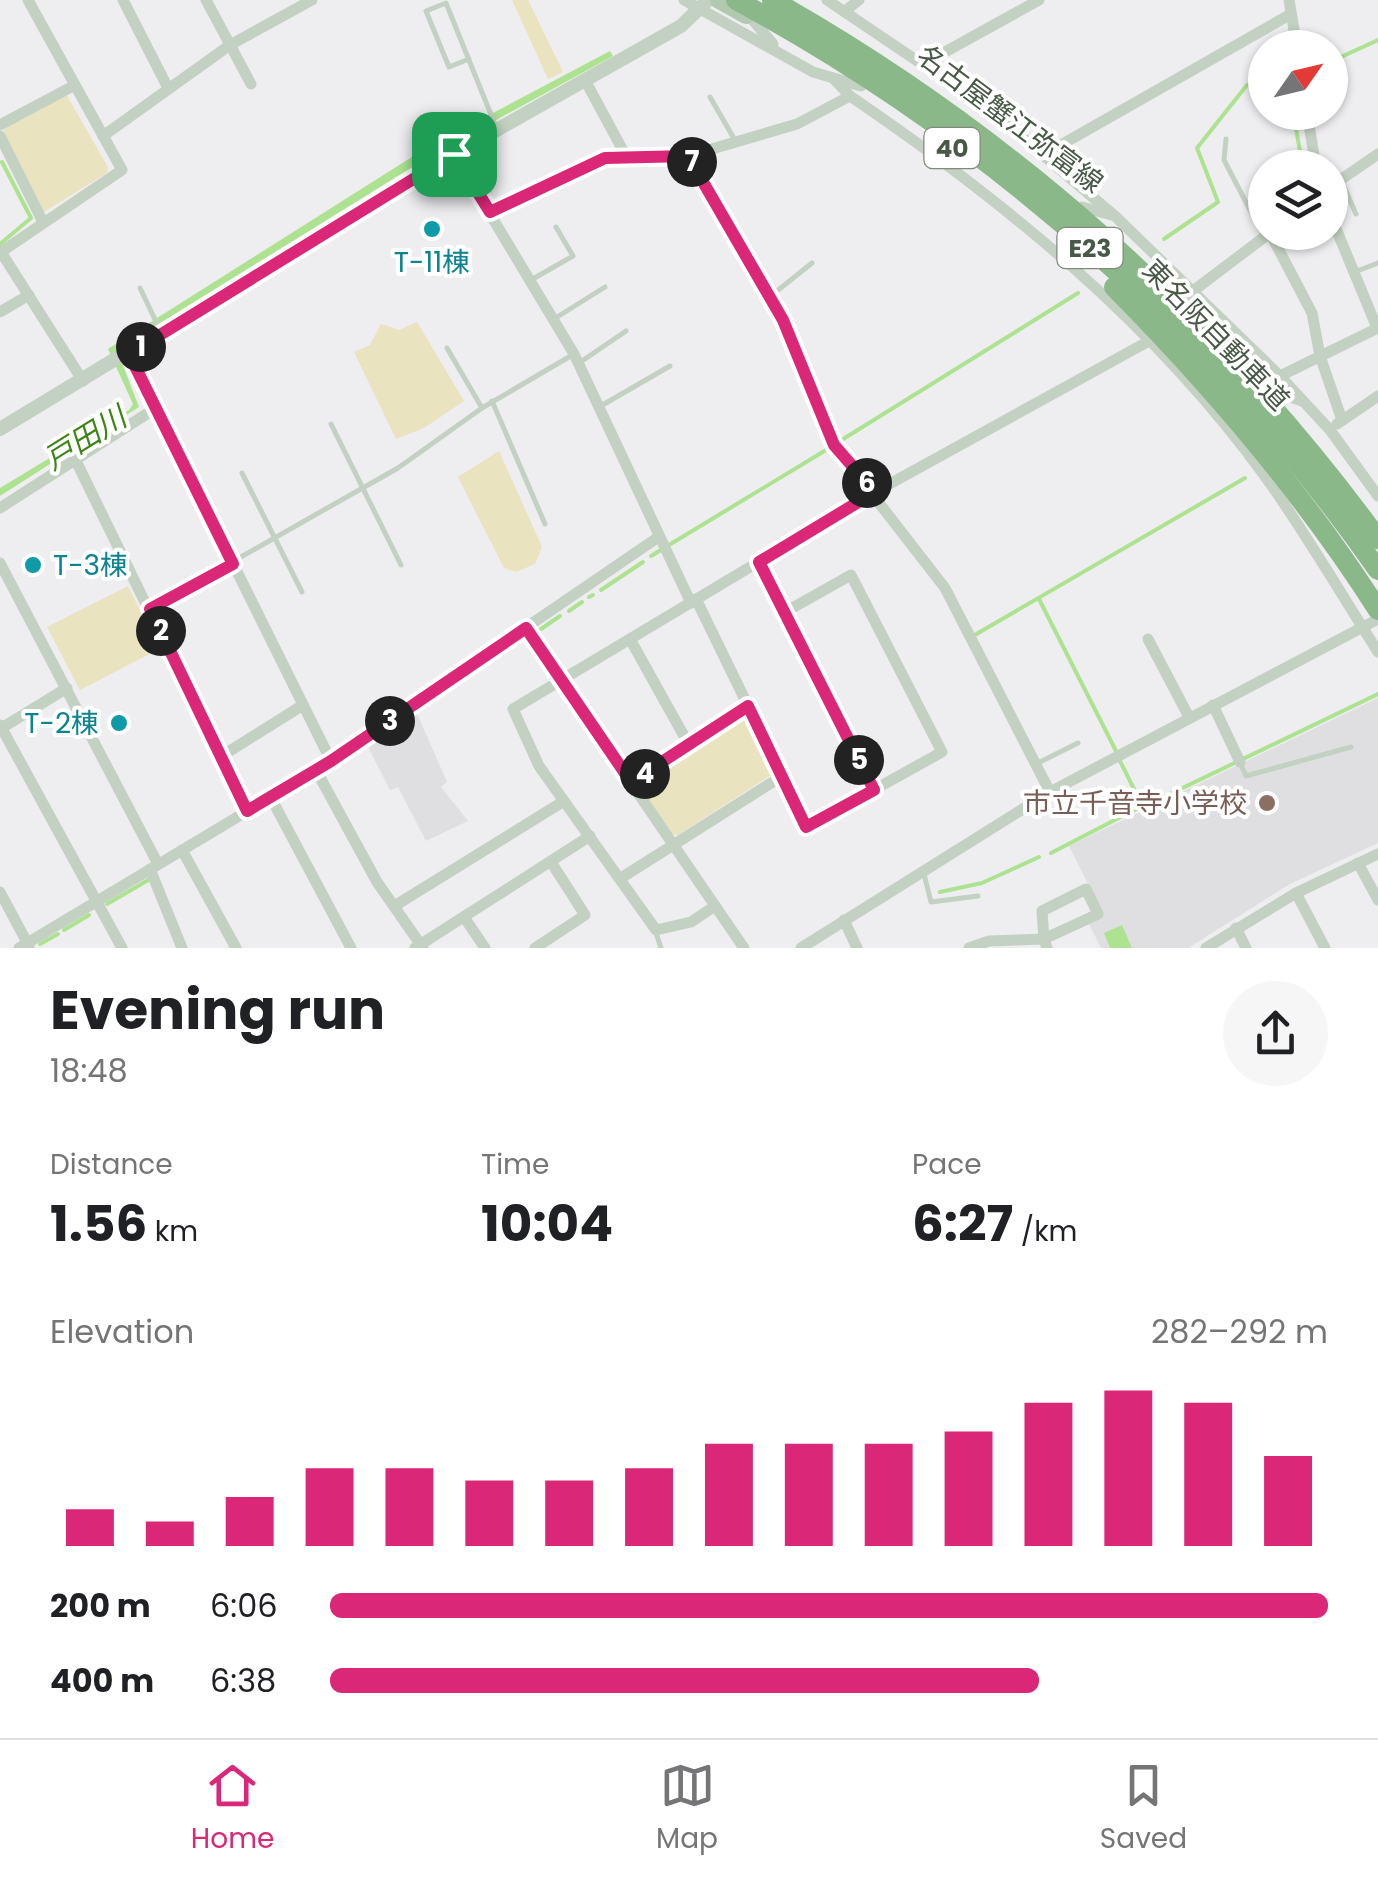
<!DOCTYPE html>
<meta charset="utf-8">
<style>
:root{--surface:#fff;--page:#f6f6f6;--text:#202124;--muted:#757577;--line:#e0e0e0;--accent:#db2777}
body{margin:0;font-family:Poppins,"Noto Sans JP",sans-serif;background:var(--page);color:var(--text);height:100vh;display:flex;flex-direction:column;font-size:38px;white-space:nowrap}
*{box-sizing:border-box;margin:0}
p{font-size:32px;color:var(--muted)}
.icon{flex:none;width:55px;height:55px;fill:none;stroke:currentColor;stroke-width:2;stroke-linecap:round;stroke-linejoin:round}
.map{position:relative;height:948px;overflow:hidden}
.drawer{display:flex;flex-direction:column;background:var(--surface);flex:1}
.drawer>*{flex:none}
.needle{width:65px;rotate:56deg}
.controls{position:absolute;left:1248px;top:30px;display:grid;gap:20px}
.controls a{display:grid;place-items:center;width:100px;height:100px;border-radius:50%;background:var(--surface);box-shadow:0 2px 8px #0004;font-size:50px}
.pin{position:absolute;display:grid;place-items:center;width:85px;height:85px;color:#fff;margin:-42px;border-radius:20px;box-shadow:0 5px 15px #0006}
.km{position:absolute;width:50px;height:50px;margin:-25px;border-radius:50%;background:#222;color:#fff;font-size:28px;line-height:50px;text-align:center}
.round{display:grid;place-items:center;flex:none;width:105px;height:105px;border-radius:52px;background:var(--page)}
.head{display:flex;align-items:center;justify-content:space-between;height:170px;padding:0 50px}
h1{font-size:55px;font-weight:700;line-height:75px}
.figures{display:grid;grid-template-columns:repeat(3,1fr);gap:15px;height:170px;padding:10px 50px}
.figures div{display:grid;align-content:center}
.figures b{font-size:50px;font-weight:700}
.figures small{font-size:28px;font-weight:400}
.figures p{font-size:28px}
.chart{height:280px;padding:20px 50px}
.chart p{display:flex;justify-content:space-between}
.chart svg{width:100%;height:180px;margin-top:10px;stroke:var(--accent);stroke-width:6}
ul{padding:0 50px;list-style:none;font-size:32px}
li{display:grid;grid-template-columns:160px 120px 1fr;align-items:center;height:75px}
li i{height:25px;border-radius:12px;background:var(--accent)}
.dock{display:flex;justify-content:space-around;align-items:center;height:140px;border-top:2px solid var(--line);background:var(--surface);font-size:28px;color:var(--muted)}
.dock a{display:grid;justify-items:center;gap:5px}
.dock .selected{color:var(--accent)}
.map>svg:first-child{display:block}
</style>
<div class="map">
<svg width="1378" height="948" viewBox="0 0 1378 948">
<rect width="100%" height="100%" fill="#eeedf0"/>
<g fill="#dfdee1">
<path d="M1378 698V843L1290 884 1188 948H1101L1088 922 1103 914 1069 846Z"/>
<path d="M415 709 447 782 441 787 468 821 426 841 398 787 390 790 366 743Z"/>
</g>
<g fill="#eae3bf">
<path d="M512 0H528L563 72 548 79Z"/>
<path d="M66 94 108 167 107 173 44 212 3 133 6 126Z"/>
<path d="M417 322 464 401 424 428 396 439 354 352 370 345 381 324 399 330Z"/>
<path d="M499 451 542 547 535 564 516 572 504 568 458 477Z"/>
<path d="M128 586 159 649 80 690 47 627Z"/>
<path d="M741 717 748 719 771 775 678 835 671 834 640 787 641 782Z"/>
</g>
<g fill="#ade390">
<path d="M610 51 613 56 430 156 117 350 139 407 0 496V488L129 410 133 404 108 349 423 150Z"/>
<path d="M1122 925 1132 948H1110L1104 933Z"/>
</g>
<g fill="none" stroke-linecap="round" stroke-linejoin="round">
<g stroke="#ade390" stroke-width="4">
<path d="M1330 62 1378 40"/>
<path d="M1293 112 1303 168"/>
<path d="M1164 239 1218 202 1197 148 1247 85 1265 80"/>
<path d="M0 244 31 218 2 162"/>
<path d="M840 441 1078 293"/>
<path d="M669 545 831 447"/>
<path d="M651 556 664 548"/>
<path d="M601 590 643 562"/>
<path d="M589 597 593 595"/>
<path d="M1039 599 1116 751"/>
<path d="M569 611 582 602"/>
<path d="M541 629 560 616"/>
<path d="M973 636 1245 478"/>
<path d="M1120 761 1143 807 1378 694"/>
<path d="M1051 853 1140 807"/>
<path d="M940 892 982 883 1039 857"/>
<path d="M107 904 150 879"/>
<path d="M64 930 89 915"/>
<path d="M40 944 58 934"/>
</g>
<g stroke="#c3d1c2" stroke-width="5">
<path d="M469 59 449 67 426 11 446 3 496 127"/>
<path d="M710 97 736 142"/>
<path d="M1226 139 1224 160 1263 235"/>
<path d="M1342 182 1356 214"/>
<path d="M1357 271 1378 263"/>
<path d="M531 280 573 256 556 227"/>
<path d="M140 288 160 330"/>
<path d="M772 295 812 263"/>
<path d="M554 319 605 287"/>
<path d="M447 348 482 408"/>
<path d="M579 363 626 331"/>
<path d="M492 401 545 524"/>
<path d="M599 407 670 366"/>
<path d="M331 424 401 565"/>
<path d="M242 473 302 592"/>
<path d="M149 609 398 468 482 408 574 354"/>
<path d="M1036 764 1078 743"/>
<path d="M1241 765 1246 776 1351 747"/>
<path d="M924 874 931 902 978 896"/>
<path d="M656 933 661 948"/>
</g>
<g stroke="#c3d1c2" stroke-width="11">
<path d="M28 0 122 170 1 252 83 381"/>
<path d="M123 0 168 88"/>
<path d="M206 0 251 84"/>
<path d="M684 0 813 72 861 86"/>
<path d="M827 0 990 110 1116 217 1280 376 1330 430 1378 496"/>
<path d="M1289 0 1297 48"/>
<path d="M845 11 859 0"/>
<path d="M751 18 773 44"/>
<path d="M925 63 1039 0"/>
<path d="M834 79 850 96C1007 203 1155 324 1267 479 1307 535 1341 594 1378 652"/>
<path d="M585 80 627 158"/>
<path d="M1307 112 1316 168"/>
<path d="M0 125 75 85"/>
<path d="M0 136 43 222"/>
<path d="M103 136 230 45 312 0"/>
<path d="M454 154 574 354 691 603"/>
<path d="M1045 154 1291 14"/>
<path d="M688 156 783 320 834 445 945 588 1050 792"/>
<path d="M1330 187 1378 154"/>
<path d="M1082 207 1112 215"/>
<path d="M490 212 605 158 688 156 797 124 850 96"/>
<path d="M1330 214 1377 328"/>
<path d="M1270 233 1312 313 1320 356 1342 420"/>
<path d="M1178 308 1193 291 1271 232"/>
<path d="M0 312 29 295"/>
<path d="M129 354 331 761"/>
<path d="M1280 376 1378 328"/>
<path d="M1268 389 1302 401"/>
<path d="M1337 424 1378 396"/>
<path d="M76 461 247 811"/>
<path d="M0 508 156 408"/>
<path d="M759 562 874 790"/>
<path d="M0 563 158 864"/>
<path d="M696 599 807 827 942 752 851 575 785 612"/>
<path d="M525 628 744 948"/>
<path d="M630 639 689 745"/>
<path d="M1148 639 1189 717"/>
<path d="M1213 705 1240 762"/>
<path d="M0 725 122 948"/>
<path d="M0 729 67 688"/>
<path d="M220 757 303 705"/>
<path d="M316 770 377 882 423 948"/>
<path d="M631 783 748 706"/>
<path d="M271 798 351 948"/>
<path d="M182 850 236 948"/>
<path d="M1358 863 1378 900"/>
<path d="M150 869 182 948"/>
<path d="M621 878 782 776"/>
<path d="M1086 889 1098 914 1044 939 1042 911Z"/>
<path d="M0 892 29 946"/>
<path d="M1296 893 1325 948"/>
<path d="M396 905 564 801"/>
<path d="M715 906 691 922 656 930 539 766 513 709 875 492 1149 341 1159 330"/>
<path d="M464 917 485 948"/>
<path d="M844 920 857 948"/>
<path d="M1236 928 1246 948"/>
<path d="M19 948 331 761 657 538"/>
<path d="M415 948 590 836"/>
<path d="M535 948 585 915 551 862"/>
<path d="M801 948 1050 792 1378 619"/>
<path d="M969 948 989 941 1044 939 1047 948"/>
<path d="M1206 948 1296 893 1378 854"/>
</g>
<path stroke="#c3d1c2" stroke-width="14" d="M0 429 454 154 681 26 708 0"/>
<path stroke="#b1caaf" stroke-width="18" d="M719 0 746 15"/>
<g stroke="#8bb889" stroke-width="20">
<path d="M736 0C989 137 1213 334 1378 570"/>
<path d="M772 0C1010 134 1217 319 1378 539"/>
<path d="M1114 287C1213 387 1302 491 1378 610"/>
</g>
</g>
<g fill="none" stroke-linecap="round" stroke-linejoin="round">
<g stroke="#fff" stroke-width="20">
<path id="route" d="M454 154 490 212 605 158 688 156 783 320 834 445 875 492 759 562 874 790 806 827 748 706 631 782 526 628 331 761 247 811 150 609 233 564 129 354Z"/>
</g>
<use href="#route" stroke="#db2777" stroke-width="12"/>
</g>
<g fill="#0f9aa8" stroke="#fff" stroke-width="4">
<circle cx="432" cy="229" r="10"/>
<circle cx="33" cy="565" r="10"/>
<circle cx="119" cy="723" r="10"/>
</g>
<circle fill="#8d6e63" stroke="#fff" stroke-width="4" cx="1267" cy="803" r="10"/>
<g text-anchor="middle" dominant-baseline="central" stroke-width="8" stroke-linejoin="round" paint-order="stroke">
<g fill="#fff" stroke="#808b7e" stroke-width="2.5">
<rect x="924.5" y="128" width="55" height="40" rx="8"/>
<rect x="1057.5" y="228" width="65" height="40" rx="8"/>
</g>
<g font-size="25" font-weight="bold" fill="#495947">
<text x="952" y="148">40</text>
<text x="1090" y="248">E23</text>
</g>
<g font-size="28" fill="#495947" stroke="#fff">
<text transform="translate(1010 119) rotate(37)">名古屋蟹江弥富線</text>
<text transform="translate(1216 335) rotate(46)">東名阪自動車道</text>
</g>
<g font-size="28" fill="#0d838f" stroke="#fff">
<text x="432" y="262">T-11棟</text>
<text x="53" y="565" text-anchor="start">T-3棟</text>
<text x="99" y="723" text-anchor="end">T-2棟</text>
</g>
<g font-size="28" fill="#785e54" stroke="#fff" text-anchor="end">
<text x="1247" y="803">市立千音寺小学校</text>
</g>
<g font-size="30" font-style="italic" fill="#3e8518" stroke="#fff">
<text transform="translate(85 438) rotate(-32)">戸田川</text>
</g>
</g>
</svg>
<div class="controls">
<a><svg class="needle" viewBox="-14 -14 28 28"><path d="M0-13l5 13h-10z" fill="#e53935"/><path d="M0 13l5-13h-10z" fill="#757577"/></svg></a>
<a><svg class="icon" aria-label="layers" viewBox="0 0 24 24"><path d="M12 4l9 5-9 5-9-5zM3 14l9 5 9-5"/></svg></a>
</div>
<div class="pin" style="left:454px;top:154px;background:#1e9e55"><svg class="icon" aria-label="arrive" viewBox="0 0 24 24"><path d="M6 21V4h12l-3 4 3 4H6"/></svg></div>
<b class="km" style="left:141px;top:347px">1</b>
<b class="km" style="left:161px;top:631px">2</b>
<b class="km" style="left:390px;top:721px">3</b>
<b class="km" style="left:645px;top:774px">4</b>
<b class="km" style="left:859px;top:760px">5</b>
<b class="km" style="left:867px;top:483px">6</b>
<b class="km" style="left:692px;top:162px">7</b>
</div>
<section class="drawer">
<div class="head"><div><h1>Evening run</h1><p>18:48</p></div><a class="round"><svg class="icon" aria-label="share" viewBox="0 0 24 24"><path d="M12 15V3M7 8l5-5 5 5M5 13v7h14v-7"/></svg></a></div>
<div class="figures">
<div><p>Distance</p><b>1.56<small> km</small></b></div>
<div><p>Time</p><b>10:04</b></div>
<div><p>Pace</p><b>6:27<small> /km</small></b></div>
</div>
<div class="chart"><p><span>Elevation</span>282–292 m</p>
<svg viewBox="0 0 160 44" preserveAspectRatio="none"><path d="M5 44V35M15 44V38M25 44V32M35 44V25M45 44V25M55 44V28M65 44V28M75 44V25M85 44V19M95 44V19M105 44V19M115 44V16M125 44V9M135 44V6M145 44V9M155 44V22"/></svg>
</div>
<ul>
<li><b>200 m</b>6:06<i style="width:100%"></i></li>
<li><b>400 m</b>6:38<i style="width:71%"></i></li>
</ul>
</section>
<nav class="dock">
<a class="selected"><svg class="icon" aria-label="home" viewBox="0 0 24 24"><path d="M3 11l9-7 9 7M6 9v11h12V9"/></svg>Home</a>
<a><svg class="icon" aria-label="map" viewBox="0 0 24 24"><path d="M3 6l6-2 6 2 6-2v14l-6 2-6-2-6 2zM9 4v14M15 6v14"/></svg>Map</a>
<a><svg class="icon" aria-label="saved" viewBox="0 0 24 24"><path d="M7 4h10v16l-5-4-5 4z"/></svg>Saved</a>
</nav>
